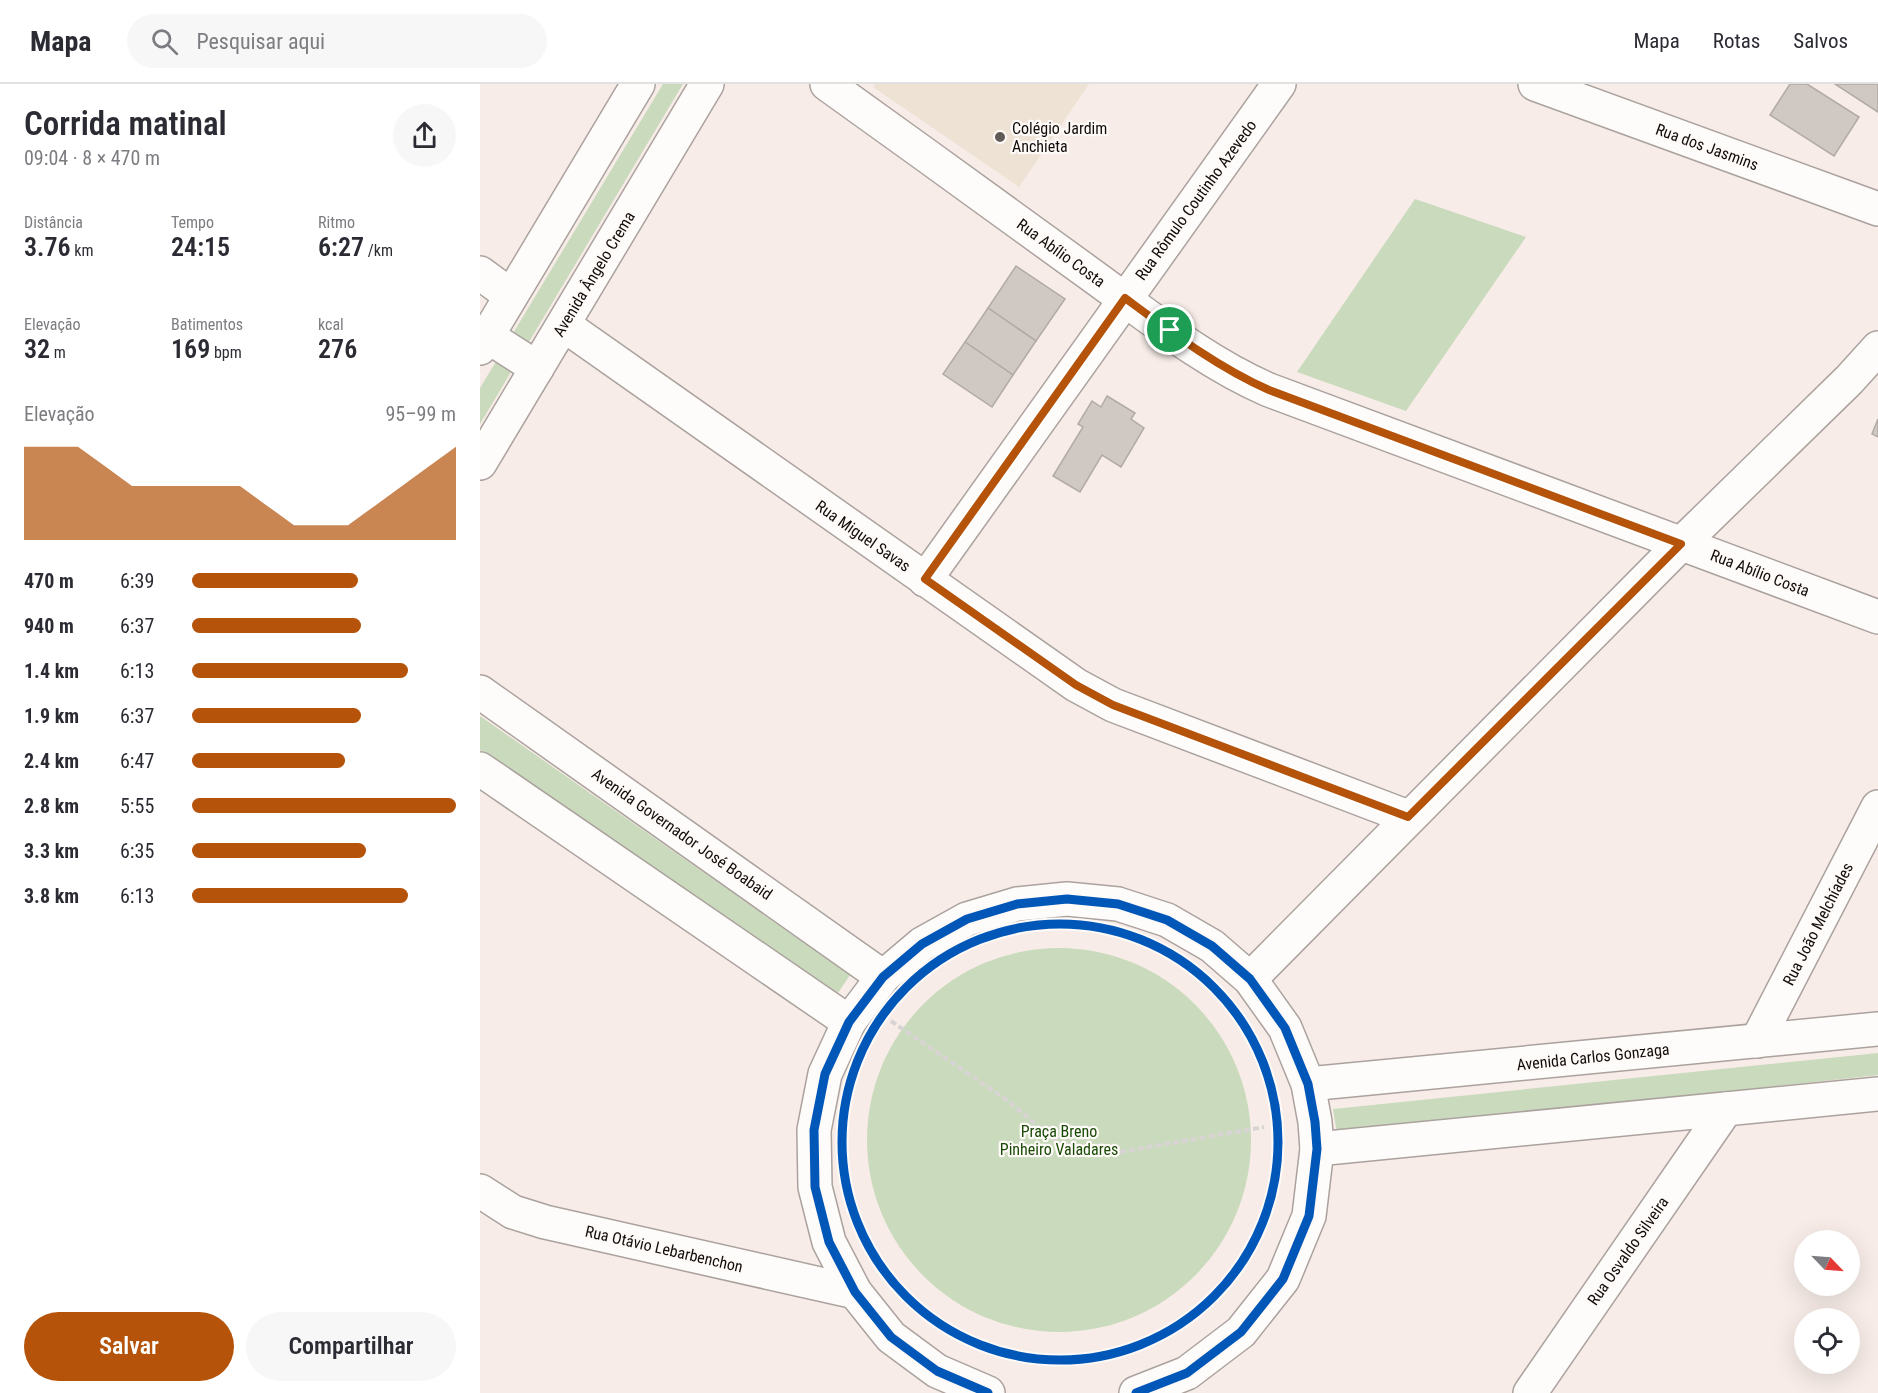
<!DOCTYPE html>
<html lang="pt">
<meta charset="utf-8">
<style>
:root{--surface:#fff;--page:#f7f7f7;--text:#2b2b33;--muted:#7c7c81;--line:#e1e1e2;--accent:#b45309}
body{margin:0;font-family:"Roboto Condensed",sans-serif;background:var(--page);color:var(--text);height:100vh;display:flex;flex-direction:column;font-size:22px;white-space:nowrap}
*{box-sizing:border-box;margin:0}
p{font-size:20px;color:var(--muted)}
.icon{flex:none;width:33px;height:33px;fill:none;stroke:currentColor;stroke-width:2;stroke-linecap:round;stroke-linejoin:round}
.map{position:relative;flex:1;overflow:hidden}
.panel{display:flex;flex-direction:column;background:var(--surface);width:480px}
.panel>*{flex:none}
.needle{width:39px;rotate:115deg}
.controls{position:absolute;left:1314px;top:1146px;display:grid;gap:12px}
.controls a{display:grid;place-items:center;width:66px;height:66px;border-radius:50%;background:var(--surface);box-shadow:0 6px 24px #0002;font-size:30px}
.pin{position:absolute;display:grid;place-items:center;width:51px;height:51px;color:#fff;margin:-26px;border:3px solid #fff;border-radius:50%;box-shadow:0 2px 6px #0007}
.round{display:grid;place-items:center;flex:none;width:63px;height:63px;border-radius:32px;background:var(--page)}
.headline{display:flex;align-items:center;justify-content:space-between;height:102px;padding:0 24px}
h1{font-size:33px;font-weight:600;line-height:45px}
.figures{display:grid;grid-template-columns:repeat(3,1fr);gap:9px;height:102px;padding:6px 24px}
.figures div{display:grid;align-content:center}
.figures b{font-size:26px;font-weight:600}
.figures small{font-size:16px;font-weight:400}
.figures p{font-size:16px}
.chart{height:168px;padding:12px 24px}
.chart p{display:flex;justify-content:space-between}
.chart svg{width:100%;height:108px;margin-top:6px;fill:var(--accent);opacity:.7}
.cta{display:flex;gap:12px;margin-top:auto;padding:12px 24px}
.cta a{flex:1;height:69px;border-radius:36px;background:var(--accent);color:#fff;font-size:24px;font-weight:600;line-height:69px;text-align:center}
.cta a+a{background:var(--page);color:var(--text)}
ul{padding:0 24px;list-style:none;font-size:20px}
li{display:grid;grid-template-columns:96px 72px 1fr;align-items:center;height:45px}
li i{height:15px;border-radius:8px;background:var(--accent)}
header{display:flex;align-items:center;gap:36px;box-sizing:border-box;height:84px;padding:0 30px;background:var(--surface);border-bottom:2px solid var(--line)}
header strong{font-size:28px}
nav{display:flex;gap:33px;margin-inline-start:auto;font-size:21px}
.search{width:420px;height:54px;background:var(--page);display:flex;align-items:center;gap:15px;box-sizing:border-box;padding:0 21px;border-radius:33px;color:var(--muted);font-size:22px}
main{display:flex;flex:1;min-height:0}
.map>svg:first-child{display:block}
</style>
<header>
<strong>Mapa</strong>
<div class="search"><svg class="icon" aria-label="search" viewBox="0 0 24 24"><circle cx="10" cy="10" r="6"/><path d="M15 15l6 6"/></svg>Pesquisar aqui</div>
<nav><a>Mapa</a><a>Rotas</a><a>Salvos</a></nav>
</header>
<main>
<section class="panel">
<div class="headline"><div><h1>Corrida matinal</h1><p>09:04 · 8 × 470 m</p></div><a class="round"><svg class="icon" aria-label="share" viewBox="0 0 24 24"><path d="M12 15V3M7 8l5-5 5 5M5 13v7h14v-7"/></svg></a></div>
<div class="figures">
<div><p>Distância</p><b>3.76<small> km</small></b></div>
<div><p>Tempo</p><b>24:15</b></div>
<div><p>Ritmo</p><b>6:27<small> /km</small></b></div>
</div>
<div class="figures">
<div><p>Elevação</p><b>32<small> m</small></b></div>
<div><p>Batimentos</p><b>169<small> bpm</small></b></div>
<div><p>kcal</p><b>276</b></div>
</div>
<div class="chart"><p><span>Elevação</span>95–99 m</p>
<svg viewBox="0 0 160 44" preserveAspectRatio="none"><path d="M0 44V6L10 6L20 6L30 14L40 22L50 22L60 22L70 22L80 22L90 30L100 38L110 38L120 38L130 30L140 22L150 14L160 6V44z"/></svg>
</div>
<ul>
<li><b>470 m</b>6:39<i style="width:63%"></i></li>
<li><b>940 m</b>6:37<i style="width:64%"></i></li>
<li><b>1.4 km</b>6:13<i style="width:82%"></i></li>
<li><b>1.9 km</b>6:37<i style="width:64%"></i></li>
<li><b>2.4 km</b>6:47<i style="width:58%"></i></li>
<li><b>2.8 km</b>5:55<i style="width:100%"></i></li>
<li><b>3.3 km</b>6:35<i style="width:66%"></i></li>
<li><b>3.8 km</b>6:13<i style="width:82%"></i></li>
</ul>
<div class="cta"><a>Salvar</a><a>Compartilhar</a></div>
</section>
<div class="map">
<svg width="1398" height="1309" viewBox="0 0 1398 1309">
<rect width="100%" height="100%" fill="#f7ece7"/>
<path fill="#eee2d5" d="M395 0H609L539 103 393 3Z"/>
<g fill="#cadabd">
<path d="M183 0H203L0 340V304Z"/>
<path d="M935 115 1046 153 926 327 817 288Z"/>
<path d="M0 632 370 891 358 909 0 666Z"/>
<circle cx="579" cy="1056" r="192"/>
<path d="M1398 969V991L857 1050 853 1025Z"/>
</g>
<g fill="#d0c8c3" stroke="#b1aaa5" stroke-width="1.5">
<path d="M1310 0H1327L1379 33 1354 72 1290 31Z"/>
<path d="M1355 0H1398V28Z"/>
<path d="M536 182 585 215 556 257 508 224Z"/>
<path d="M508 224 556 257 533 291 485 258Z"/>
<path d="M485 258 533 291 512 323 463 290Z"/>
<path d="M627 312 655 329 651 335 664 344 641 383 622 371 600 408 573 392 603 343 598 340 612 317 621 323Z"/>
<path d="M1398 335V353L1392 350Z"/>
</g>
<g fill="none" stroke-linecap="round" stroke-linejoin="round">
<g stroke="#aba29e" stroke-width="36">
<g id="minor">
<path d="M347 0C435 63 522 126 610 190 667 231 724 278 789 306L1398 533"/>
<path d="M1055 0 1398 125"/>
<path d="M0 189 30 211"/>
<path d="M84 241 596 601 633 621 928 733"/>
<path d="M7 252 57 284"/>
<path d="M0 264 158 0"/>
<path d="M0 379 227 0"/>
<path d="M445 496 799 0"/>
<path d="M0 608 403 893"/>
<path d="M0 685 369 938"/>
<path d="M770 895 1201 460 1369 296 1398 264"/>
<path d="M1277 957 1398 723"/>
<path d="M828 1000 1398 945"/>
<path d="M837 1065 1398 1010"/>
<path d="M0 1107 33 1128 65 1138 375 1208"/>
<path d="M508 1309 457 1287 411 1253 375 1208 349 1158 335 1103 334 1046 345 990 369 938 403 893 442 860 487 835 537 820 587 815 638 820 687 836 732 862 770 895 805 944 828 1000 835 1038 837 1065 829 1132 803 1195 761 1248 707 1289 656 1309"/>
<path d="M1050 1309 1246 1025"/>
</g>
</g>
<path stroke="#d8d4d3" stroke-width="4" stroke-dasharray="6 3" stroke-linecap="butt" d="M411 937 527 1016 578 1059 634 1069 784 1043"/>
<use href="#minor" stroke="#fefcfb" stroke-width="33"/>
<g stroke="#fefaf8" stroke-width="13">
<g id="cycleway">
<circle cx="580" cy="1058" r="218"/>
<path d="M508 1309 457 1287 411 1253 375 1208 349 1158 335 1103 334 1046 345 990 369 938 403 893 442 860 487 835 537 820 587 815 638 820 687 836 732 862 770 895 805 944 828 1000 835 1038 837 1065 829 1132 803 1195 761 1248 707 1289 656 1309"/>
</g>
</g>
<use href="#cycleway" stroke="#0057b8" stroke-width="9"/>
</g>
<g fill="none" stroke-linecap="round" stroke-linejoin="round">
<g stroke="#fff" stroke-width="12">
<path id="route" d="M645 214C691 248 737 283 789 306L1201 460 928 733 633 621 596 601 445 495Z"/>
</g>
<use href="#route" stroke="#b45309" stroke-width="8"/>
</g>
<circle fill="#625a57" stroke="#fefaf8" stroke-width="2" cx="520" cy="53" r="6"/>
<g text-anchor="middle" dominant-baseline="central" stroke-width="4.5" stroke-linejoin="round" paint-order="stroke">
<g font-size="16" fill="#120c09" stroke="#fefaf8" text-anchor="start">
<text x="532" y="44">Colégio Jardim<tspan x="532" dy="18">Anchieta</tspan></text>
</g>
<g font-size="16" fill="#120c09" stroke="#fefaf8">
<text transform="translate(1227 63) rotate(20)">Rua dos Jasmins</text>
<text transform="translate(716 116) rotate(-54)">Rua Rômulo Coutinho Azevedo</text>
<text transform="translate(581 169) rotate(36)">Rua Abílio Costa</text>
<text transform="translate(114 190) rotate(-59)">Avenida Ângelo Crema</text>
<text transform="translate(383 452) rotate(35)">Rua Miguel Savas</text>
<text transform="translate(1280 489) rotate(21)">Rua Abílio Costa</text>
<text transform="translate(202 750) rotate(35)">Avenida Governador José Boabaid</text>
<text transform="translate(1338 840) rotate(-63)">Rua João Melchíades</text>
<text transform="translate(1113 973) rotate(-6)">Avenida Carlos Gonzaga</text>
<text transform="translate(184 1165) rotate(13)">Rua Otávio Lebarbenchon</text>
<text transform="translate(1148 1167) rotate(-55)">Rua Osvaldo Silveira</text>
</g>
<g font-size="16" fill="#184a05" stroke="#fefaf8">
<text x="579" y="1047">Praça Breno<tspan x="579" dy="18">Pinheiro Valadares</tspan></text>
</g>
</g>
</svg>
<div class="controls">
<a><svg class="needle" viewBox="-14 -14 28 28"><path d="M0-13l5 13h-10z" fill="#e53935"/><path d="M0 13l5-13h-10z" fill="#7c7c81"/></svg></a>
<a><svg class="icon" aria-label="locate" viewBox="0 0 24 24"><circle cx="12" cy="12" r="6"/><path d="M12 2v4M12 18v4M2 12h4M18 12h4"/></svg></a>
</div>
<div class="pin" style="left:690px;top:246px;background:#1e9e55"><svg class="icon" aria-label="arrive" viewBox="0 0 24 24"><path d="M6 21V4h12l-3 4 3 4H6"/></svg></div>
</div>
</main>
